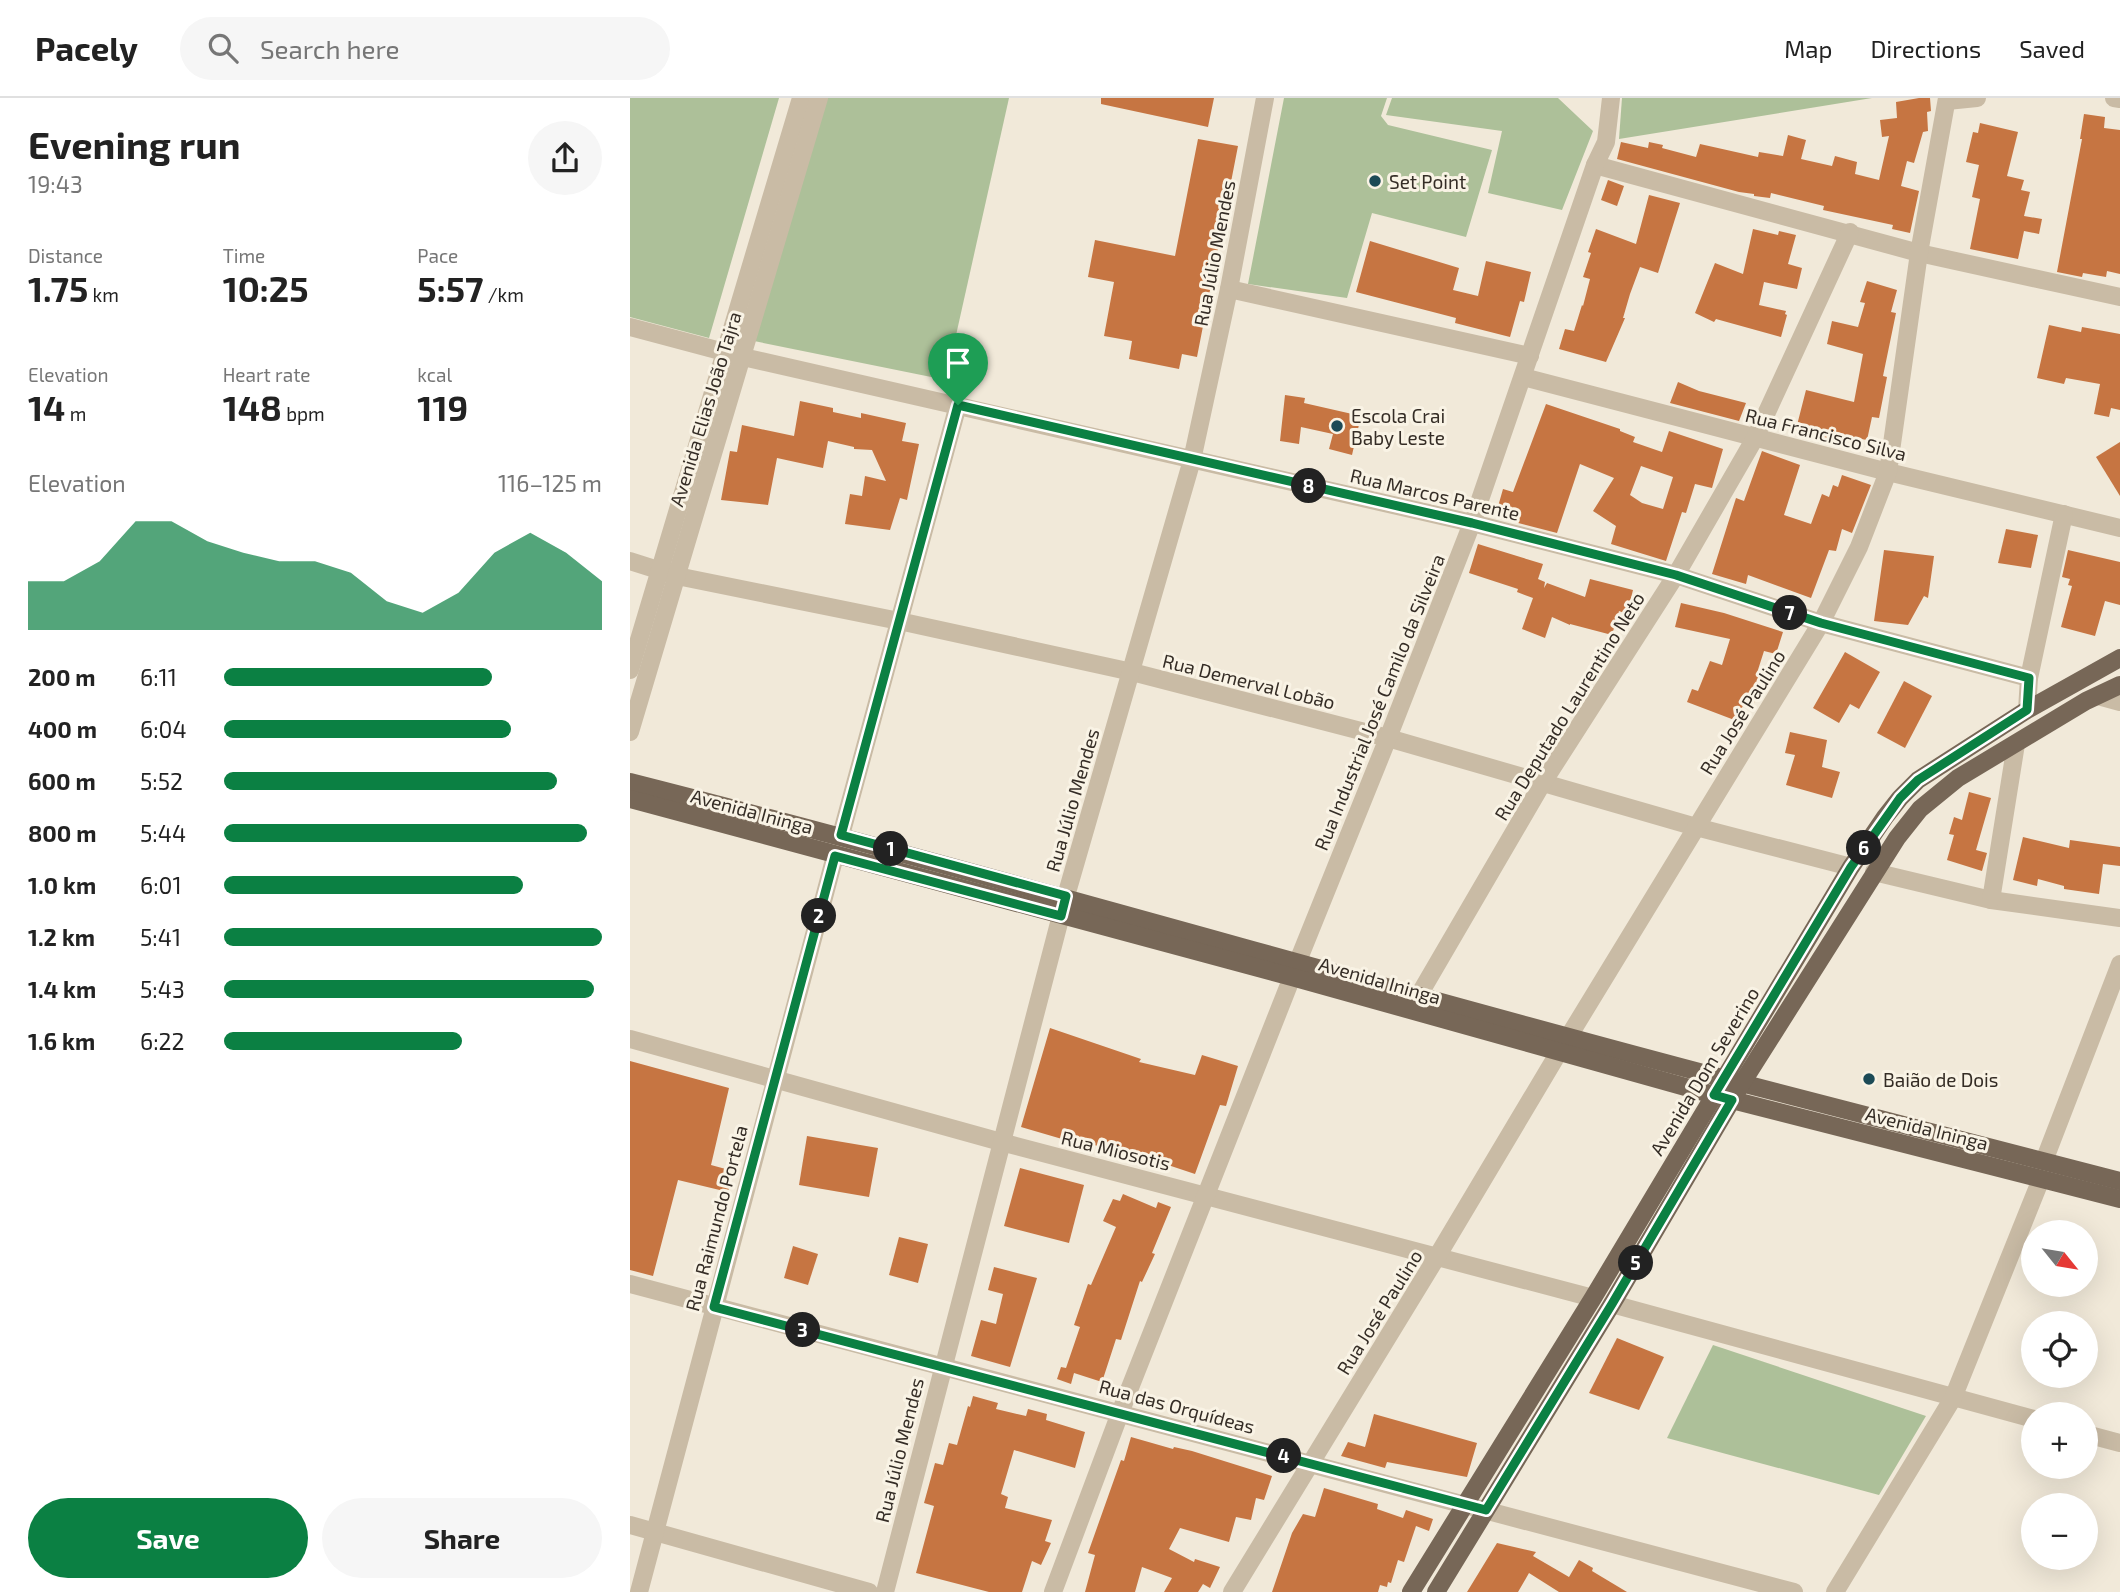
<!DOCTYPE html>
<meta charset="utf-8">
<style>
:root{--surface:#fff;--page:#f6f6f6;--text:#222;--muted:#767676;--line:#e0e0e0;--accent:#0b8043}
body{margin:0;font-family:"Exo 2",sans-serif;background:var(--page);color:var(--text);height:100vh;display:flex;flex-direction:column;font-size:26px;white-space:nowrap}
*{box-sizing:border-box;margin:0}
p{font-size:23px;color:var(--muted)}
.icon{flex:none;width:38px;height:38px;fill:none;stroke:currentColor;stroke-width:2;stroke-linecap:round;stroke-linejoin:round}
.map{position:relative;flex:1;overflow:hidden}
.side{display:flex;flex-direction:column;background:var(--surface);width:630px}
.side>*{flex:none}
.needle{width:46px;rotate:120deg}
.buttons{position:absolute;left:1391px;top:1122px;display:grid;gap:14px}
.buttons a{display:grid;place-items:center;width:77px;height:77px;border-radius:50%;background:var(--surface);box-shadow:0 7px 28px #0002;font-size:35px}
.pin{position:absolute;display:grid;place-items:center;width:60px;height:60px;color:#fff;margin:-72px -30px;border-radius:50% 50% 50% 0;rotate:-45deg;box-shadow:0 0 7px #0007}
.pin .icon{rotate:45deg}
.km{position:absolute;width:35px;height:35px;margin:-18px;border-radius:50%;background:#222;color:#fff;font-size:19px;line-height:35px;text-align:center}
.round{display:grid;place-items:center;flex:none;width:74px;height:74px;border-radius:37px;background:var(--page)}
.head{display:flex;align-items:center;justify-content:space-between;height:119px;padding:0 28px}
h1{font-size:38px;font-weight:700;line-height:52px}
.metrics{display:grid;grid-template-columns:repeat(3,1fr);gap:10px;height:119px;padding:7px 28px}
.metrics div{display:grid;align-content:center}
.metrics b{font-size:35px;font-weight:700}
.metrics small{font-size:19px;font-weight:400}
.metrics p{font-size:19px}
.chart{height:196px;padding:14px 28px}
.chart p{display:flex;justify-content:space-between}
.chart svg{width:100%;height:126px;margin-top:7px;fill:var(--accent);opacity:.7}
.primary-button{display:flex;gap:14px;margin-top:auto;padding:14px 28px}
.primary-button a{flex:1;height:80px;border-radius:42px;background:var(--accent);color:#fff;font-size:28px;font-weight:700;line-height:80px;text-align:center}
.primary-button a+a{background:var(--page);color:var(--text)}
ul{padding:0 28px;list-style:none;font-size:23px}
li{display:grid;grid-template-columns:112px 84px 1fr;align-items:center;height:52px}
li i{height:18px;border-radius:9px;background:var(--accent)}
header{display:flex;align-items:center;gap:42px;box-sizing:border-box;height:98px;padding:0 35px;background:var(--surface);border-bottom:2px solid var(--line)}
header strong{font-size:33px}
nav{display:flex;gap:38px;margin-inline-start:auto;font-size:24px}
.search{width:490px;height:63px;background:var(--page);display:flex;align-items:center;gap:18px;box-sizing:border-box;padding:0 24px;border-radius:38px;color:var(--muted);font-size:26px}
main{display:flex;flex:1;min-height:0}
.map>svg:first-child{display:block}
</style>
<header>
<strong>Pacely</strong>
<div class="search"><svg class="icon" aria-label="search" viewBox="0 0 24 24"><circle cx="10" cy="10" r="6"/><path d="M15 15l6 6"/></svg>Search here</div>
<nav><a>Map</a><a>Directions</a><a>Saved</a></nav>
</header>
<main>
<section class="side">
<div class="head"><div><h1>Evening run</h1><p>19:43</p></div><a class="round"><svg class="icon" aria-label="share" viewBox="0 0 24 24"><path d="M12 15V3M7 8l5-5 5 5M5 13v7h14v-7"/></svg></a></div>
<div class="metrics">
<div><p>Distance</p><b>1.75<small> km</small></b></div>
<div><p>Time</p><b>10:25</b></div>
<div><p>Pace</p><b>5:57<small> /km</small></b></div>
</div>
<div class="metrics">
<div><p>Elevation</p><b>14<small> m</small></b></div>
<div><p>Heart rate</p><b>148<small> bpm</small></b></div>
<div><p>kcal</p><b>119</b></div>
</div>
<div class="chart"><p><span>Elevation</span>116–125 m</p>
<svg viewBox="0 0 160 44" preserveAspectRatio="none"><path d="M0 44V27L10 27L20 20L30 6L40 6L50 13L60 17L70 20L80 20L90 24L100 34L110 38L120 31L130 17L140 10L150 17L160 27V44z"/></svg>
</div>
<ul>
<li><b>200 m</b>6:11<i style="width:71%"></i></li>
<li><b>400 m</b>6:04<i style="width:76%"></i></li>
<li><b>600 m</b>5:52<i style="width:88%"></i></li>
<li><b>800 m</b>5:44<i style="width:96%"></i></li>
<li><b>1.0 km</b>6:01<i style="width:79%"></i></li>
<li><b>1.2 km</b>5:41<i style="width:100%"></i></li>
<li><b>1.4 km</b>5:43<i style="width:98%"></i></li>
<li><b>1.6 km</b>6:22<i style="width:63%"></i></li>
</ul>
<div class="primary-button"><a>Save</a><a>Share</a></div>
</section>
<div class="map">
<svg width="1490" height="1494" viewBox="0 0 1490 1494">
<rect width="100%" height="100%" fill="#f1e9d9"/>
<g fill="#adc099">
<path d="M0 0H149L79 240 0 219Z"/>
<path d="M196 0H379L316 282 124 243Z"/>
<path d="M654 0H757L751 18 758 27 862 52 836 139 742 115 717 200 618 186Z"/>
<path d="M762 0H928L963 33 932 112 858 95 872 33 756 17Z"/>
<path d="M992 0H1242L989 41Z"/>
<path d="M1083 1247 1296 1318 1249 1397 1037 1340Z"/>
</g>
<g fill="#c67542" fill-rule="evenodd">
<path d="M471 0H584L578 29 471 6Z"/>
<path d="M1289 0H1300L1301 13 1297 14 1298 33 1293 34 1284 65 1277 63 1271 88 1289 93 1280 135 1262 131 1263 127 1193 112 1194 108 1141 95 1140 100 1124 98V96L1109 94 987 61 991 44 1018 50 1019 44 1033 47 1032 50 1066 59 1070 46 1128 59 1129 54 1153 58 1158 37 1176 42 1171 61 1202 68 1205 58 1227 64 1225 76 1249 82 1259 38 1252 39 1250 22 1267 20 1266 4Z"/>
<path d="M1454 16 1475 19 1474 30 1490 32V176L1477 173 1476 179 1453 175 1452 179 1427 174 1452 41H1450Z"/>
<path d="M1350 25 1388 34 1377 78 1394 82 1391 92 1400 94 1394 118 1412 121 1409 136 1394 133 1388 161 1340 151 1350 101 1342 99 1349 67 1336 64 1343 34 1348 35Z"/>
<path d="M568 41 608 48 567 259 552 256 549 271 499 261 502 243 474 238 484 184 458 179 465 142 545 158Z"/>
<path d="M978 82 994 88 987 108 971 102Z"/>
<path d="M1019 97 1050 105 1028 175 1010 169 1000 196 993 220H995L976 264 929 251 935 231 944 233 952 207 953 208 960 181 953 179 961 155 958 154 966 131 1006 146Z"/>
<path d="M1123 131 1148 137 1149 133 1166 137 1158 166 1172 170 1167 191 1134 184 1129 207 1156 213 1155 216 1157 217 1151 239 1086 221 1084 224 1065 215 1085 165 1113 176Z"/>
<path d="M740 143 829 170 823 192 848 198 856 163 901 174 894 204 890 203 880 239 825 225 826 220 726 194Z"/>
<path d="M1237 183 1267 192 1261 214 1266 215 1253 278 1257 279 1249 320 1242 319 1237 342 1208 337 1205 346 1165 335 1176 292 1224 304 1233 256 1197 246 1202 223 1228 229 1235 205 1230 204Z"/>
<path d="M1419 227 1451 234 1452 229 1490 236V312L1481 310 1479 319 1464 316 1470 286 1436 280 1434 286 1407 280Z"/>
<path d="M1048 284 1069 293 1116 305 1109 323 1040 305Z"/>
<path d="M655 297 675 300 674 305 731 318 722 357 699 351 703 336 671 329 669 346 650 343Z"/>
<path d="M170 303 203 310V314L231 320V315L276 325 272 343 289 346 277 402 270 400 260 432 215 426 220 396 232 398 235 378 256 383 242 352 224 351V349L198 343 193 370 147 360 138 407 91 402 100 353 107 354 112 327 164 338Z"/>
<path d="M916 306 990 331V333L1005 339 1003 344 1032 354 1039 333 1093 351 1082 390 1065 386 1056 415 1052 414 1036 463 981 446 986 428 963 413 984 380 950 366 927 435 865 419 873 391 883 394ZM1011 368 1043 379 1033 411 1012 405 1000 397Z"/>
<path d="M1490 344V398L1466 359Z"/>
<path d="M1132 353 1170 367 1154 417 1181 426 1192 396 1199 399 1203 387 1208 389 1212 377 1241 387 1222 435 1212 431 1206 453 1199 452 1181 500 1118 477 1116 486 1082 476 1106 400 1114 403Z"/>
<path d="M1376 431 1408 437 1401 470 1368 465Z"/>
<path d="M848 446 913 466 908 481 915 484 914 490 917 485 955 499 960 481 1003 492 997 516 989 513 982 537 940 526V527L922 519 915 540 892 531 903 500 887 494 888 491 839 475Z"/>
<path d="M1254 452 1304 458 1298 500 1294 498 1278 527 1244 523Z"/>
<path d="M1438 452 1490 464V507L1475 503 1465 538 1431 529 1442 488 1438 487 1440 481 1432 479Z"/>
<path d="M1051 505 1094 515 1153 534 1146 556 1134 553 1126 578 1132 580 1124 605 1115 602 1107 623 1057 604 1062 591 1068 593 1080 563 1092 567 1100 541 1045 529Z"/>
<path d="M1215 554 1250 574 1229 611 1220 606 1209 625 1183 610Z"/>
<path d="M1274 583 1302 598 1275 650 1247 635Z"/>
<path d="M1160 634 1197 642 1192 669 1210 674 1202 700 1156 687 1165 657 1155 655Z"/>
<path d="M1339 694 1361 700 1346 752 1357 755 1352 773 1317 762 1324 737 1319 736 1324 719 1332 722Z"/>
<path d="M1393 739 1439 750 1440 742 1490 749V768L1473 766 1469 796 1434 791V788L1408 781 1407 788 1383 782Z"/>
<path d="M420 930 511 961 509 964 565 977 572 957 608 968 596 1008 590 1007 565 1076 529 1064 528 1070 491 1059 492 1055 433 1038 432 1041 391 1029Z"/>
<path d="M0 963 99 990 81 1067 103 1073 98 1094 48 1082 23 1178 0 1172Z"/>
<path d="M177 1038 248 1050 239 1099 169 1087Z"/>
<path d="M390 1070 454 1087 439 1145 374 1128Z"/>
<path d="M493 1096 526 1110 528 1104 541 1109 522 1155 525 1156 512 1184 510 1183 491 1242 486 1241 472 1284 444 1275 441 1286 427 1281 431 1269 436 1270 450 1229 444 1227 458 1186 461 1187 486 1129 473 1123 483 1101 490 1103Z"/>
<path d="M269 1139 298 1146 288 1185 259 1177Z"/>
<path d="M163 1148 188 1156 178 1187 154 1180Z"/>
<path d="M364 1169 407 1180 380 1269 341 1258 351 1222 366 1226 373 1196 358 1192Z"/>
<path d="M987 1240 1034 1259 1009 1312 959 1295Z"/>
<path d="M343 1298 368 1305 366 1311 396 1318 398 1311 417 1316 416 1322 455 1334 445 1370 384 1352 371 1396 378 1399 375 1410 422 1422 415 1443 421 1445 411 1467 402 1463 392 1494H359L286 1475 304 1408 294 1405 305 1365 313 1367 319 1345 327 1347 338 1308 340 1309Z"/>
<path d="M744 1316 847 1345 837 1379 757 1364 755 1370 711 1358 718 1344 735 1349Z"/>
<path d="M501 1339 543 1351 544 1349 562 1353 642 1378 634 1402 626 1400 621 1422 606 1419 599 1444 550 1430 539 1451 564 1464 565 1461 590 1469 580 1490 573 1486 568 1494H534L542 1480 512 1469 505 1494H455L465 1457 458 1455 491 1362 494 1363Z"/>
<path d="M694 1390 748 1406 747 1411 773 1420 776 1412 803 1421 799 1433 786 1428 774 1464 768 1462 761 1485 758 1484 757 1489 750 1487 748 1494H642L662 1435 673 1416 685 1419Z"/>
<path d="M867 1445 906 1454 903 1458 939 1479 949 1462 963 1470 962 1473 997 1494H929L899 1475 888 1494H837Z"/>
</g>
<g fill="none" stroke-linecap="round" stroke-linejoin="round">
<g stroke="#c9bba5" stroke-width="18">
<path d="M1484 0 1490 1"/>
<path d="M1317 3 1347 0"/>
<path d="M965 67 1289 155 1490 199"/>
<path d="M599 191 900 258"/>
<path d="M0 229 113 259 842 425 1046 477 1191 525 1399 580"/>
<path d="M893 279 1258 374 1490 430"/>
<path d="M0 463 47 478 269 523 502 574 758 640 1066 729 1221 769"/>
<path d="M0 572 171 0"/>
<path d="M1468 598 1490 604"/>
<path d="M1397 612 1399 580 1434 416"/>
<path d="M0 634 189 0"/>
<path d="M211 737 328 307"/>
<path d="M1244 774 1361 802 1490 820"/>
<path d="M1361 802 1386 646"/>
<path d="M668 863 758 640 842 425 965 67 976 44 981 0"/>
<path d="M785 910 789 897 912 686 1046 477 1125 340 1220 134"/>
<path d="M939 938 1191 525 1229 449 1258 374 1289 155 1317 0"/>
<path d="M0 941 371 1044 963 1200"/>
<path d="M1414 1063 1490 866"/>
<path d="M0 1186 1164 1494"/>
<path d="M982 1206 1404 1321"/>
<path d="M1456 1336 1490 1345"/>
<path d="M0 1427 239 1494"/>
<path d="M9 1494 205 758"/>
<path d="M255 1494 436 798 562 362 599 191 635 0"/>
<path d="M423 1494 490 1315 662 879"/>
<path d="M602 1494 808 1157 929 954"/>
<path d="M1205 1494 1323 1300 1411 1081"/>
</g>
<g stroke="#776757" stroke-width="18">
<path d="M0 684C366 777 727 884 1092 980 1225 1015 1358 1048 1490 1083"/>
<path d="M0 701 662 879 1102 1002 1490 1101"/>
<path d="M781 1494 963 1200 1221 769 1255 719 1270 700 1288 682 1397 612 1490 560"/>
<path d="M806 1494 982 1206 1112 985 1267 740 1290 711 1328 680 1456 603 1490 587"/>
</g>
</g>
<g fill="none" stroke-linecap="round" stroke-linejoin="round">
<g stroke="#fff" stroke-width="14">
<path id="route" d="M328 307 842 425 1046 477 1191 525 1399 580 1397 612 1288 682 1270 700 1221 769 1084 997 1102 1002 982 1206 856 1412 84 1209 205 758 431 818 436 798 211 737Z"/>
</g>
<use href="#route" stroke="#0b8043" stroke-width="9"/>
</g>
<g fill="#1c4a56" stroke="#f9f3e5" stroke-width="2.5">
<circle cx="745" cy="83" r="7"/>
<circle cx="707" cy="328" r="7"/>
<circle cx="1239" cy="981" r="7"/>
</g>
<g text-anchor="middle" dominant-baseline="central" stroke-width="6" stroke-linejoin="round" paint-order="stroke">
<g font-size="19" fill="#352d26" stroke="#f9f3e5" text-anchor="start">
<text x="759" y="83">Set Point</text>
<text x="721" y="317">Escola Crai<tspan x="721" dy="22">Baby Leste</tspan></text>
<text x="1253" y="981">Baião de Dois</text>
</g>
<g font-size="19" fill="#352d26" stroke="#f9f3e5">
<text transform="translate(584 155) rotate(-79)">Rua Júlio Mendes</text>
<text transform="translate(75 311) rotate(-73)">Avenida Elias João Tajra</text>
<text transform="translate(1196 336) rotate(14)">Rua Francisco Silva</text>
<text transform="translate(805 396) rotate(13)">Rua Marcos Parente</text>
<text transform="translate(619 583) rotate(14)">Rua Demerval Lobão</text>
<text transform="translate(749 604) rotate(-68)">Rua Industrial José Camilo da Silveira</text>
<text transform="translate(939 608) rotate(-58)">Rua Deputado Laurentino Neto</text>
<text transform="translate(1112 614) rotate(-58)">Rua José Paulino</text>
<text transform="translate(442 702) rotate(-74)">Rua Júlio Mendes</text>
<text transform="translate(122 713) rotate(15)">Avenida Ininga</text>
<text transform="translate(750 882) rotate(16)">Avenida Ininga</text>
<text transform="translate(1074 973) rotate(-59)">Avenida Dom Severino</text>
<text transform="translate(1297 1030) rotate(14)">Avenida Ininga</text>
<text transform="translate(486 1052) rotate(14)">Rua Miosotis</text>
<text transform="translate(86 1120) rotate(-75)">Rua Raimundo Portela</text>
<text transform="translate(749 1214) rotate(-58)">Rua José Paulino</text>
<text transform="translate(547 1308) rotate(15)">Rua das Orquídeas</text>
<text transform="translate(269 1352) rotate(-76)">Rua Júlio Mendes</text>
</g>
</g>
</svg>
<div class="buttons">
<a><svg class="needle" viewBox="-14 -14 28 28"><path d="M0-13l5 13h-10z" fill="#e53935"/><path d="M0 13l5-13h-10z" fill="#767676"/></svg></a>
<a><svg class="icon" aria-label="locate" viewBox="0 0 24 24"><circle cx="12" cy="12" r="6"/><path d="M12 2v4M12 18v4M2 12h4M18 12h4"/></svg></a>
<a>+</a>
<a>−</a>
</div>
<div class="pin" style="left:328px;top:307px;background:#1e9e55"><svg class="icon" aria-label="arrive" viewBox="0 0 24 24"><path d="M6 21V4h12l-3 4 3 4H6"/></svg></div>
<b class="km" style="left:261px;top:751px">1</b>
<b class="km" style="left:189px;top:818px">2</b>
<b class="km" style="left:173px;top:1232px">3</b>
<b class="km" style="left:654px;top:1358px">4</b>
<b class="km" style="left:1006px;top:1165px">5</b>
<b class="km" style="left:1234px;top:750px">6</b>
<b class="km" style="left:1160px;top:515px">7</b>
<b class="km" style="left:679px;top:388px">8</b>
</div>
</main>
